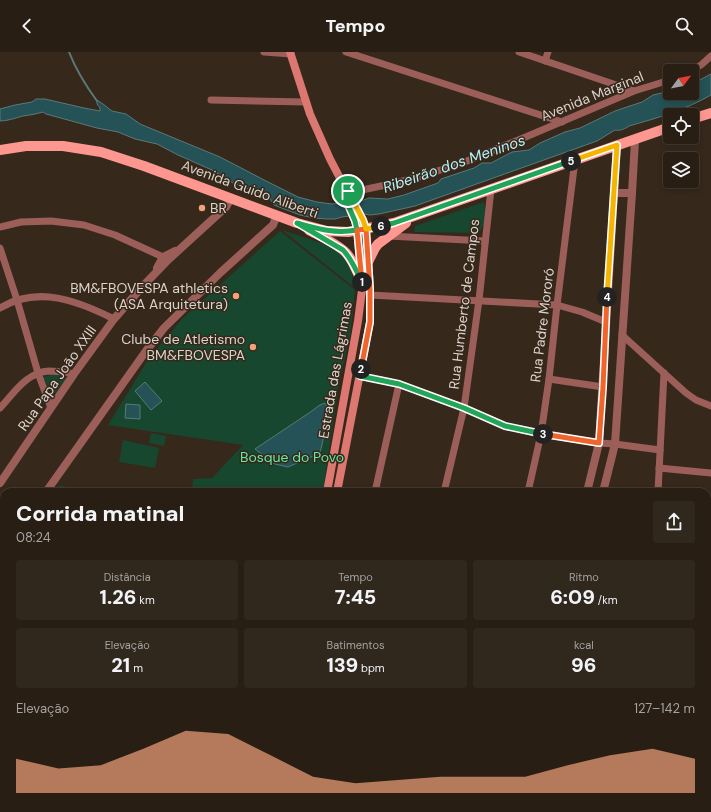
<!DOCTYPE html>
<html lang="pt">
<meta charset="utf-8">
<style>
:root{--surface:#281e14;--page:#30271d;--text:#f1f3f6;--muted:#a5a2a0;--line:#443c34;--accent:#f0a279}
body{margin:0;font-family:"DM Sans",sans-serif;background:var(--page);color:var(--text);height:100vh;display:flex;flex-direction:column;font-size:15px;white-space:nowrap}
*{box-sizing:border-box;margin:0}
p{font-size:13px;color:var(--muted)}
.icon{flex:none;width:22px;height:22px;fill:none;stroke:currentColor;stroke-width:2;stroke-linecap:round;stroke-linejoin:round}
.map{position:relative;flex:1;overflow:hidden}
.sheet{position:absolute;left:0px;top:436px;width:711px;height:324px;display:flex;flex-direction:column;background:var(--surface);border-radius:12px 12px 0 0;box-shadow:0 2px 6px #0003,0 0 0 1px var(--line)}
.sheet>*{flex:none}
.needle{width:26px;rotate:58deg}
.buttons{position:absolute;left:663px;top:12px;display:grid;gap:8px}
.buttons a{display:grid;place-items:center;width:36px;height:36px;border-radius:4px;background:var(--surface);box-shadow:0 2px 6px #0003,0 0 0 1px var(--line);font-size:20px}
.pin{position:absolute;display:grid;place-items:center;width:34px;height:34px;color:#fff;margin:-17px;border:2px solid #fff;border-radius:50%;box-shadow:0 1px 4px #0007}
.km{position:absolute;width:20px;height:20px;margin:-10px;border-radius:50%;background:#222;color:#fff;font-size:11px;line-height:20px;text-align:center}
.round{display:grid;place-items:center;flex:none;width:42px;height:42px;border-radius:4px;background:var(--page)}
.head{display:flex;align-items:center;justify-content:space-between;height:68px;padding:0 16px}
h1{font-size:22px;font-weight:800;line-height:30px}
.figures{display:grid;grid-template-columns:repeat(3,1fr);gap:6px;height:68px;padding:4px 16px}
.figures div{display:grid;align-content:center;border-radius:4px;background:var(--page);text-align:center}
.figures b{font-size:20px;font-weight:800}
.figures small{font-size:11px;font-weight:400}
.figures p{font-size:11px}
.chart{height:112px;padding:8px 16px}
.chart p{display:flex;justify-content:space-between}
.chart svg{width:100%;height:72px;margin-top:4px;fill:var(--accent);opacity:.7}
header{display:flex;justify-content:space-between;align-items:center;height:52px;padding:0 16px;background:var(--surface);font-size:18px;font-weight:800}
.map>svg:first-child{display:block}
</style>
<header><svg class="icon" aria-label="back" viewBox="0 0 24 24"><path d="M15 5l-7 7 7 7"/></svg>Tempo<svg class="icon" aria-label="search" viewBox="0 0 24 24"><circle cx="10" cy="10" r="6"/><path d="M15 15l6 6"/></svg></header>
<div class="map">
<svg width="711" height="760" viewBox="0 0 711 760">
<rect width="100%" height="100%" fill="#36281b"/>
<g fill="#17472e">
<path d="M484 150C486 163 487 171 478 181L414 180 415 174Z"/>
<path d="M282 178 333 195 343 203 351 219 355 236Z"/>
<path d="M280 179 355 238 350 284 339 331 323 440H192L193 427 212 426 243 393 108 373 149 306 182 267Z"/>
<path d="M57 322 66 327 53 344 43 325Z"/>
<path d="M151 381 166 384 164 394 149 391Z"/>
<path d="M123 388 159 396 155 416 119 410Z"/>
<path d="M60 433 78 440H58L56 439Z"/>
<path d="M711 525V638L707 639V530Z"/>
</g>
<g fill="#245256" stroke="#5b7979">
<path d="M711 22V43C685 58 657 66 629 74 625 77 620 79 615 78L597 89 415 154 379 162 370 163 365 162 342 165 335 167H327L314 166 300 163 274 153 269 145 233 131 212 118 178 103 157 92 135 87 118 80 97 76 46 62 43 60C36 62 30 63 23 64 15 66 8 69 0 69V57L15 53 32 50 36 47H45L84 56 100 59V56L97 52V48L103 52 112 59 126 62 140 72 220 105 268 130 298 145 317 150 332 152 364 148 369 146 388 147 404 143 438 131 441 127 474 116 482 111H491L512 100 529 98 540 91 565 80 580 76 615 59 642 50 653 43 670 39V41H692V32Z"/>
<path d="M145 330 162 349 151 358 135 339Z"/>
<path d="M325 351 330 358 320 401 288 415 275 412 255 397 309 361 320 353Z"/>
<path d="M126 352 140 353V367L125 366Z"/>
</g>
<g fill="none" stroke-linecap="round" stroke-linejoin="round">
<path stroke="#5b7979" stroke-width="2" d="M69 0C76 18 86 34 97 49"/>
<g stroke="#9c5e59" stroke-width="7">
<path d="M264 0 291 2"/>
<path d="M346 0 562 70"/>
<path d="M519 0 634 39"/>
<path d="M545 9 548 0"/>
<path d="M690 19 701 13 711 4"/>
<path d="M211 48 306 50"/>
<path d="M342 139 362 138 381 134 416 126 462 111 528 84 634 39 670 28"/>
<path d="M0 175 21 170 51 169 84 173 115 183 163 205"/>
<path d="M388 184 485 189"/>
<path d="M0 196 17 248 38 321 51 356"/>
<path d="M370 243 557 253 582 260 606 270"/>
<path d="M0 256C38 233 78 249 114 267"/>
<path d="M622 283 686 341 696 348 711 354"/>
<path d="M359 324 399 332 464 356 505 374 541 382 599 391 615 392 660 398"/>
<path d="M549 327 603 335"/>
<path d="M0 356C14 341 27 320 49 319 58 319 66 320 74 322"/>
<path d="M659 416 711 421"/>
<path d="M375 440 399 332"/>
<path d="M444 440 464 356 479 248 491 137"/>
<path d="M528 440 541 382 549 327 557 253 575 108"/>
<path d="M658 440 664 321"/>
<path d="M0 477 4 481"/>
<path d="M0 585 4 582"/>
<path d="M0 702 4 697"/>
<path d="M87 756 92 760"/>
<path d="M174 756 179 760"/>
<path d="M263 756 268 760"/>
<path d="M222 760 225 756"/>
<path d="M375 760 376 756"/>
<path d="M567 760 570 756"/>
<path d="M650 760V756"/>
</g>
<g stroke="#9c5e59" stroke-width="8">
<path d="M614 141H632"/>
<path d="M157 216 163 205 175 199"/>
<path d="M0 431 74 322 114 267 142 235 168 208 226 155 231 146"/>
<path d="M46 440 146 299 164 276 220 221 273 173 277 163"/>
<path d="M587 440 599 391 614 141 617 93"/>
<path d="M603 440 615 392 632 141 635 88"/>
<path d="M0 509 4 503"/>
<path d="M707 646 711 645"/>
<path d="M508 760 509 756"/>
<path d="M520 760 522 756"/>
</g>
<g stroke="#dc7871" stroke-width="8">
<path d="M290 0 310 62 330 107 342 130 350 143 363 168 366 177 367 188 370 237V270L337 440"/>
<path d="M327 440 358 269 362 238 357 174 354 166 341 139 342 130"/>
<path d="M279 760 280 756"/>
<path d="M286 760 287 756"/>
</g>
<g stroke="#fe978f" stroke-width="10">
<path d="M692 67 711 61"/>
<path d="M0 98 26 94H63L101 100 144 114 297 171 327 179 348 180 394 171 670 75"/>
<path d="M309 178C320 184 340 193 347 202 354 210 357 221 362 230"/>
<path d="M368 210 375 196 378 192 406 171"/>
</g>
</g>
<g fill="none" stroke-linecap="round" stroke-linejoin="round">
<g stroke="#fff" stroke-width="8">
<path id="split-1" d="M348 139H342L355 169 357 178C334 182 319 177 297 171L343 198C352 207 357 221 362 230"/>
</g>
<g stroke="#fff" stroke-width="8">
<path id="split-2" d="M361 317 370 270V237L366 177 357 178 362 230"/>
</g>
<g stroke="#fff" stroke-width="8">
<path id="split-3" d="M361 317 360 324 399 332 464 356 505 374 543 382"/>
</g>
<g stroke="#fff" stroke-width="8">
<path id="split-4" d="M543 382 599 391 603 335 607 245"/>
</g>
<g stroke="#fff" stroke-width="8">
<path id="split-5" d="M571 109 617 93 607 245"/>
</g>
<g stroke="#fff" stroke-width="8">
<path id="split-6" d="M381 174 394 171 571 109"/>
</g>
<g stroke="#fff" stroke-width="8">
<path id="split-7" d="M348 139 363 168 366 177 381 174"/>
</g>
<use href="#split-1" stroke="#22a559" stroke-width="5"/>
<use href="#split-2" stroke="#f0652b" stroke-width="5"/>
<use href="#split-3" stroke="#22a559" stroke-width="5"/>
<use href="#split-4" stroke="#f0652b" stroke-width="5"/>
<use href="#split-5" stroke="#f5b400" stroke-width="5"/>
<use href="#split-6" stroke="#22a559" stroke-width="5"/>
<use href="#split-7" stroke="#f5b400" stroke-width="5"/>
</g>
<g fill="#f0a279" stroke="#36281b" stroke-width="1.5">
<circle cx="202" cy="156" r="4"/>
<circle cx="236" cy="244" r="4"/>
<circle cx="253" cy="295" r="4"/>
</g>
<g text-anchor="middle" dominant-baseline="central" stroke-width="3" stroke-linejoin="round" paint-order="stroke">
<g font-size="14" fill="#dcd3cb" stroke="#36281b">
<text transform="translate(592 44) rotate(-22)">Avenida Marginal</text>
<text transform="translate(250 137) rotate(20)">Avenida Guido Aliberti</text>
<text transform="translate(464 252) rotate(-83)">Rua Humberto de Campos</text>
<text transform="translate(542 273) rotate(-83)">Rua Padre Mororó</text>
<text transform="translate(335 318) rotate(-80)">Estrada das Lágrimas</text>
<text transform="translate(57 326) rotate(-55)">Rua Papa João XXIII</text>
</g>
<g font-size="14" fill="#dcd3cb" stroke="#36281b" text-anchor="end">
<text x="210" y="156" text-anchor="start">BR</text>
<text x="228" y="236">BM&amp;FBOVESPA athletics<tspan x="228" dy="16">(ASA Arquitetura)</tspan></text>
<text x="245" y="287">Clube de Atletismo<tspan x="245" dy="16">BM&amp;FBOVESPA</tspan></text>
</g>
<g font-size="14" fill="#66eba5" stroke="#36281b">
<text x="292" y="405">Bosque do Povo</text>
</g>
<g font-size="15" font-style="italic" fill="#b4f1f7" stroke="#36281b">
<text transform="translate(454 112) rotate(-19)">Ribeirão dos Meninos</text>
</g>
</g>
</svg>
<div class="buttons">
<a><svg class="needle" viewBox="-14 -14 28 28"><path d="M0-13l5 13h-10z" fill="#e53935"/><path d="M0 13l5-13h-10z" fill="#a5a2a0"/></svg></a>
<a><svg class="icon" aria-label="locate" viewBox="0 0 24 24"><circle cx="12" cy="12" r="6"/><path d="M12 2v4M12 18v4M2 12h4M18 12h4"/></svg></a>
<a><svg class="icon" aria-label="layers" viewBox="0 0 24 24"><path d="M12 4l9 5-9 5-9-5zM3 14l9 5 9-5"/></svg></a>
</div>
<div class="pin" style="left:348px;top:139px;background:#1e9e55"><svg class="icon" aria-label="arrive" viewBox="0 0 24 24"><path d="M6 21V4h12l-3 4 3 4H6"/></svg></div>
<b class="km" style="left:362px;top:230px">1</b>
<b class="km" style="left:361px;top:317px">2</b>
<b class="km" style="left:543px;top:382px">3</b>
<b class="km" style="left:607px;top:245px">4</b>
<b class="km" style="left:571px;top:109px">5</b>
<b class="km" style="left:381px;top:174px">6</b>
<section class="sheet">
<div class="head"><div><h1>Corrida matinal</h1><p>08:24</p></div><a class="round"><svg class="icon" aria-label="share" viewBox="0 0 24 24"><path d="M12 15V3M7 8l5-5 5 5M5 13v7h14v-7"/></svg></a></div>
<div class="figures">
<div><p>Distância</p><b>1.26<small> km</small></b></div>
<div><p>Tempo</p><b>7:45</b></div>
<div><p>Ritmo</p><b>6:09<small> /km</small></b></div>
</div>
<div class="figures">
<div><p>Elevação</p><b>21<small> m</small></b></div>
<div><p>Batimentos</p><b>139<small> bpm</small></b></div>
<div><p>kcal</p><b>96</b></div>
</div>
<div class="chart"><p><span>Elevação</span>127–142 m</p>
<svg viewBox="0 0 160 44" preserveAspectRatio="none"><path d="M0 44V23L10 29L20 27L30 17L40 6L50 8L60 21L70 34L80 38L90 36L100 34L110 34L120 34L130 27L140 21L150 17L160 23V44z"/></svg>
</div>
</section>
</div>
